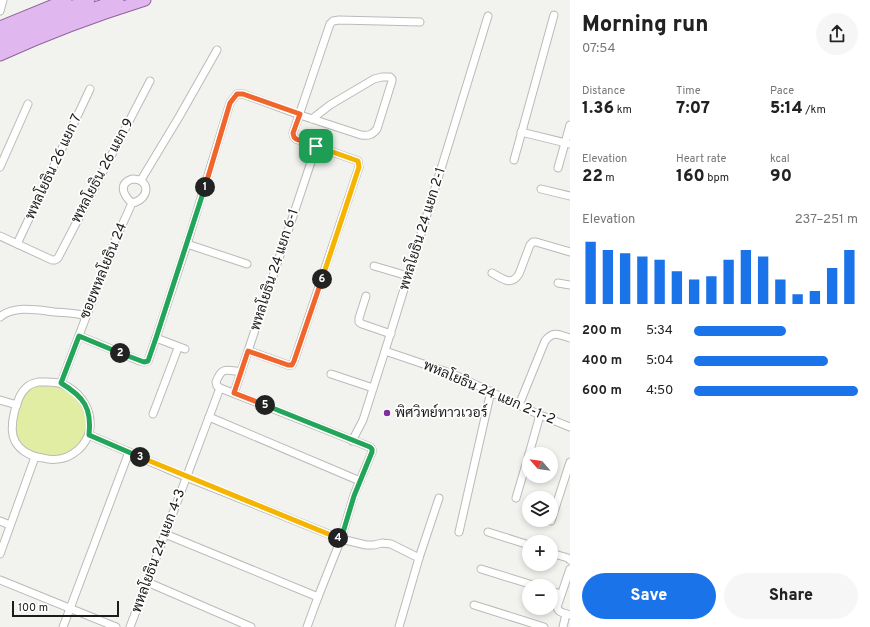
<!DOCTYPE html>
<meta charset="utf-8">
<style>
:root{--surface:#fff;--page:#f6f6f6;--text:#222;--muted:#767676;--accent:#1a73e8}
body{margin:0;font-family:Overpass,Sarabun,sans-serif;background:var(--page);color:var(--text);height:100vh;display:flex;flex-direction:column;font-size:15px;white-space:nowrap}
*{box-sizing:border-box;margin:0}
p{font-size:13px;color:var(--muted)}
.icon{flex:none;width:22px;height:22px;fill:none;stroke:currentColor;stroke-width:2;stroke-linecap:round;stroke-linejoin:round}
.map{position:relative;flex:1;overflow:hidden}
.details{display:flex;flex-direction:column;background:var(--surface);width:300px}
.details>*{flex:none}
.needle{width:26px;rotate:298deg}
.controls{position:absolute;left:522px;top:447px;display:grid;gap:8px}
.controls a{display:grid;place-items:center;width:36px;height:36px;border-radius:50%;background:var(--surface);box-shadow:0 2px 6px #0003;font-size:20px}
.scale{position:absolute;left:12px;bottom:10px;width:107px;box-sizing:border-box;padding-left:4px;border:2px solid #1c1d1b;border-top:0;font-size:11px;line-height:14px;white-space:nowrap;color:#1c1d1b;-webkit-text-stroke:3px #fff;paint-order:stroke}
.pin{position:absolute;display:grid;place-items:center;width:34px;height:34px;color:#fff;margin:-17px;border-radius:8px;box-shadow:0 2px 6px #0006}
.km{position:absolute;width:20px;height:20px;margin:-10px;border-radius:50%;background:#222;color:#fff;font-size:11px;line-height:20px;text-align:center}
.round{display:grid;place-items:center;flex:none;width:42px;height:42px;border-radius:21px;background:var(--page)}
.headline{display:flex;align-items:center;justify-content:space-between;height:68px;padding:0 12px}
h1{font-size:22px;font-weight:800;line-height:30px}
.metrics{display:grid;grid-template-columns:repeat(3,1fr);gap:6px;height:68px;padding:4px 12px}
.metrics div{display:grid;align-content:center}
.metrics b{font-size:17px;font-weight:800}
.metrics small{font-size:11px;font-weight:400}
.metrics p{font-size:11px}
.chart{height:112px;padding:8px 12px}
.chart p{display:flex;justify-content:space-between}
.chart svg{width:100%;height:72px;margin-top:4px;stroke:var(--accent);stroke-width:6}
.button{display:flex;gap:8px;margin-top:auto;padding:8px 12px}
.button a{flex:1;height:46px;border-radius:24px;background:var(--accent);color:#fff;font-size:16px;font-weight:800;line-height:46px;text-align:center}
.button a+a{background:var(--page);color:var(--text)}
ul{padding:0 12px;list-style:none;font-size:13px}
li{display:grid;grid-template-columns:64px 48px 1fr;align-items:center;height:30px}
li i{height:10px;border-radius:5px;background:var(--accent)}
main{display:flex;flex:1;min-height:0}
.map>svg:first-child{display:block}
</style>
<main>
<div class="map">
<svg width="570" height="627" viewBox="0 0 570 627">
<rect width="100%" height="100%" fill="#f2f3ef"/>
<path fill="#e1eda3" d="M38 382 58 383 73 390 87 408 90 428 84 444 70 455 35 457 19 447 13 433 14 416 23 391Z"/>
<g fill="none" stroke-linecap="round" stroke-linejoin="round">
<g stroke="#babbb6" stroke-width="9">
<g id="street">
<path d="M0 11 3 0"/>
<path d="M521 132 570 144"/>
<path d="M514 160 554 15"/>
<path d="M0 167 28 104"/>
<path d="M558 168 570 125"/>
<path d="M132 179C152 179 149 200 132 203 123 195 118 184 132 179Z"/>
<path d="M141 180 179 117 217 50"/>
<path d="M541 189 570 196"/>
<path d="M0 236 52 260H55L58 258 150 81"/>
<path d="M17 244 90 89"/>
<path d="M187 244 247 264"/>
<path d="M374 266 408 276"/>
<path d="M492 273C502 278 511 287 519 274L530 245 533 242H536L570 252"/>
<path d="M558 283 570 285"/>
<path d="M366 296 359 318V322L362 324 391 334"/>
<path d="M0 317C14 305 38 310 55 312 66 313 76 313 86 316"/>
<path d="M79 336 140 361 144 362 148 361 156 338 187 244 230 103 237 94H243L300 115 361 135C369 136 372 135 377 129L392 81V79L390 77H382L374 79 330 105 312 119"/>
<path d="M156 338 185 349"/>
<path d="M249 351 288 365H292L294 361 359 167 358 161 296 139 294 137 293 133 330 24 333 21 339 20 420 22"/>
<path d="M385 351 453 374 540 415 570 427"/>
<path d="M331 374 373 388"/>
<path d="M38 382C46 382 55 381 62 384 95 398 102 441 67 457 59 460 50 460 43 458 32 457 20 451 15 441 8 428 16 396 27 387 30 384 34 383 38 382Z"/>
<path d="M61 383 114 243 132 203"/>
<path d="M220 388 217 386 216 382C222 366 227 370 241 372"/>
<path d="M234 393 316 147"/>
<path d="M0 400 17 405"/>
<path d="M519 405 545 341C554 330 559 335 570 338"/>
<path d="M153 414 178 348"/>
<path d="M209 417 360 481"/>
<path d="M89 435 186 477 341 539 366 545H374L382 543 391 544 419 558"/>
<path d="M352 441 363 420 385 351 488 16"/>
<path d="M529 454 540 415"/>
<path d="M516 498 529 454"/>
<path d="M0 521 10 525"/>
<path d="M551 521 570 462"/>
<path d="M459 532 491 391"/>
<path d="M488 532 529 545"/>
<path d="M165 534 318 597"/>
<path d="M551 553 568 558 570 560"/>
<path d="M0 554 35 457"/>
<path d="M481 569 536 586"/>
<path d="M570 569 557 607C558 613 565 613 570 615"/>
<path d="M0 580 116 627"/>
<path d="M147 582 251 627"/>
<path d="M551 591 561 594"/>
<path d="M474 605 544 627"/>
<path d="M63 627 129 452"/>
<path d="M130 627 220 388 370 447 372 449V452L354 495 341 539 318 597 307 627"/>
<path d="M399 627 419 558 439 498"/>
<path d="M563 627 566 614"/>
</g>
</g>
<g stroke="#8e629c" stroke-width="13">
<g id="primary">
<path d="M0 27 66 0"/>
<path d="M0 36 31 22 89 0"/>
<path d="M0 44 40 27 118 0"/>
<path d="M0 55C46 34 97 15 145 0"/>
</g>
</g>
<use href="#street" stroke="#fff" stroke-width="7"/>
<use href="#primary" stroke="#e0b7ee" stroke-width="11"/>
</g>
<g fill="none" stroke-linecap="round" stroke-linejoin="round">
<g stroke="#fff" stroke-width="8">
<path id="split-1" d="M205 187 230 103 237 94H243L300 114 293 133 294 137 296 139 316 146"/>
</g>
<g stroke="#fff" stroke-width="8">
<path id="split-2" d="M120 353 144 362 148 361 156 338 205 187"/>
</g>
<g stroke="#fff" stroke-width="8">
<path id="split-3" d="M120 353 79 336 61 383C84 397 92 408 89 435L140 457"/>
</g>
<g stroke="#fff" stroke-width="8">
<path id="split-4" d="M140 457 338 538"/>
</g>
<g stroke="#fff" stroke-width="8">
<path id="split-5" d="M265 405 370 447 372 449V452L354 496 341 539 338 538"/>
</g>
<g stroke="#fff" stroke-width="8">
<path id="split-6" d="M265 405 234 393 248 351 288 365H292L294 361 322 279"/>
</g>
<g stroke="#fff" stroke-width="8">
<path id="split-7" d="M316 146 358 161 359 167 322 279"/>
</g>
<use href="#split-1" stroke="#f0652b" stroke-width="5"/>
<use href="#split-2" stroke="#22a559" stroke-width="5"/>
<use href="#split-3" stroke="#22a559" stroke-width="5"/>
<use href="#split-4" stroke="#f5b400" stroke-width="5"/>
<use href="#split-5" stroke="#22a559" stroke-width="5"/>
<use href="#split-6" stroke="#f0652b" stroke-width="5"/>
<use href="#split-7" stroke="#f5b400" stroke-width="5"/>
</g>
<circle fill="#832f9d" stroke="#fff" stroke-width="1.5" cx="387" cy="413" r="4"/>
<g text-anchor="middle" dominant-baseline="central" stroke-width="3.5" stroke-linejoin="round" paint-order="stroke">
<g font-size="14" fill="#1c1d1b" stroke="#fff">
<text transform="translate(54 167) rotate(-65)">พหลโยธิน 26 แยก 7</text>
<text transform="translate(103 171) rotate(-62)">พหลโยธิน 26 แยก 9</text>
<text transform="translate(423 229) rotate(-73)">พหลโยธิน 24 แยก 2-1</text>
<text transform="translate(275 270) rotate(-72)">พหลโยธิน 24 แยก 6-1</text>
<text transform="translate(104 271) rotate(-68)">ซอยพหลโยธิน 24</text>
<text transform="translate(489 393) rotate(23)">พหลโยธิน 24 แยก 2-1-2</text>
<text transform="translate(159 551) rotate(-70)">พหลโยธิน 24 แยก 4-3</text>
</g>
<g font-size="14" fill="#1c1d1b" stroke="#fff" text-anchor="start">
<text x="395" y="413">พิศวิทย์ทาวเวอร์</text>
</g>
</g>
</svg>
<div class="controls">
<a><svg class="needle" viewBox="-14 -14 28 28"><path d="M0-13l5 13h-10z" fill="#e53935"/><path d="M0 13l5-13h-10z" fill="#767676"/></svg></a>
<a><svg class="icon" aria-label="layers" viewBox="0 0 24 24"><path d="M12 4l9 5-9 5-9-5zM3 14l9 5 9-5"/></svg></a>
<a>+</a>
<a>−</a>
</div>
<div class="scale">100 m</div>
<div class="pin" style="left:316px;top:146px;background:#1e9e55"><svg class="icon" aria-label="arrive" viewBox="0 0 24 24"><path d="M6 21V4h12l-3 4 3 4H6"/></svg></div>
<b class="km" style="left:205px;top:187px">1</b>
<b class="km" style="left:120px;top:353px">2</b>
<b class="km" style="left:140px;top:457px">3</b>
<b class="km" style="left:338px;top:538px">4</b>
<b class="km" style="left:265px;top:405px">5</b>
<b class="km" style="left:322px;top:279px">6</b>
</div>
<section class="details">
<div class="headline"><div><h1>Morning run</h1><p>07:54</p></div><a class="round"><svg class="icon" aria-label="share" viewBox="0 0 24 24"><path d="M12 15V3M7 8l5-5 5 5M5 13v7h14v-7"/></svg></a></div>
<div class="metrics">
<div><p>Distance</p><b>1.36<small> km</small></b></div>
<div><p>Time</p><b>7:07</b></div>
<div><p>Pace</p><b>5:14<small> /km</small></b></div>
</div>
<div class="metrics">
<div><p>Elevation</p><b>22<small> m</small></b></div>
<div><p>Heart rate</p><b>160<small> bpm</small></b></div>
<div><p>kcal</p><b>90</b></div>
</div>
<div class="chart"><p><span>Elevation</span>237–251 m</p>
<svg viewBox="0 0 160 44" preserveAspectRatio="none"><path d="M5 44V6M15 44V11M25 44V13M35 44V15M45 44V17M55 44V24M65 44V29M75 44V27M85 44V17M95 44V11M105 44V15M115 44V29M125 44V38M135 44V36M145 44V22M155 44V11"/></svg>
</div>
<ul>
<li><b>200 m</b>5:34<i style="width:56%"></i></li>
<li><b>400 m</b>5:04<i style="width:82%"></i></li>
<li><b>600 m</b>4:50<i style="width:100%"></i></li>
</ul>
<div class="button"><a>Save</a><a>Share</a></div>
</section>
</main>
